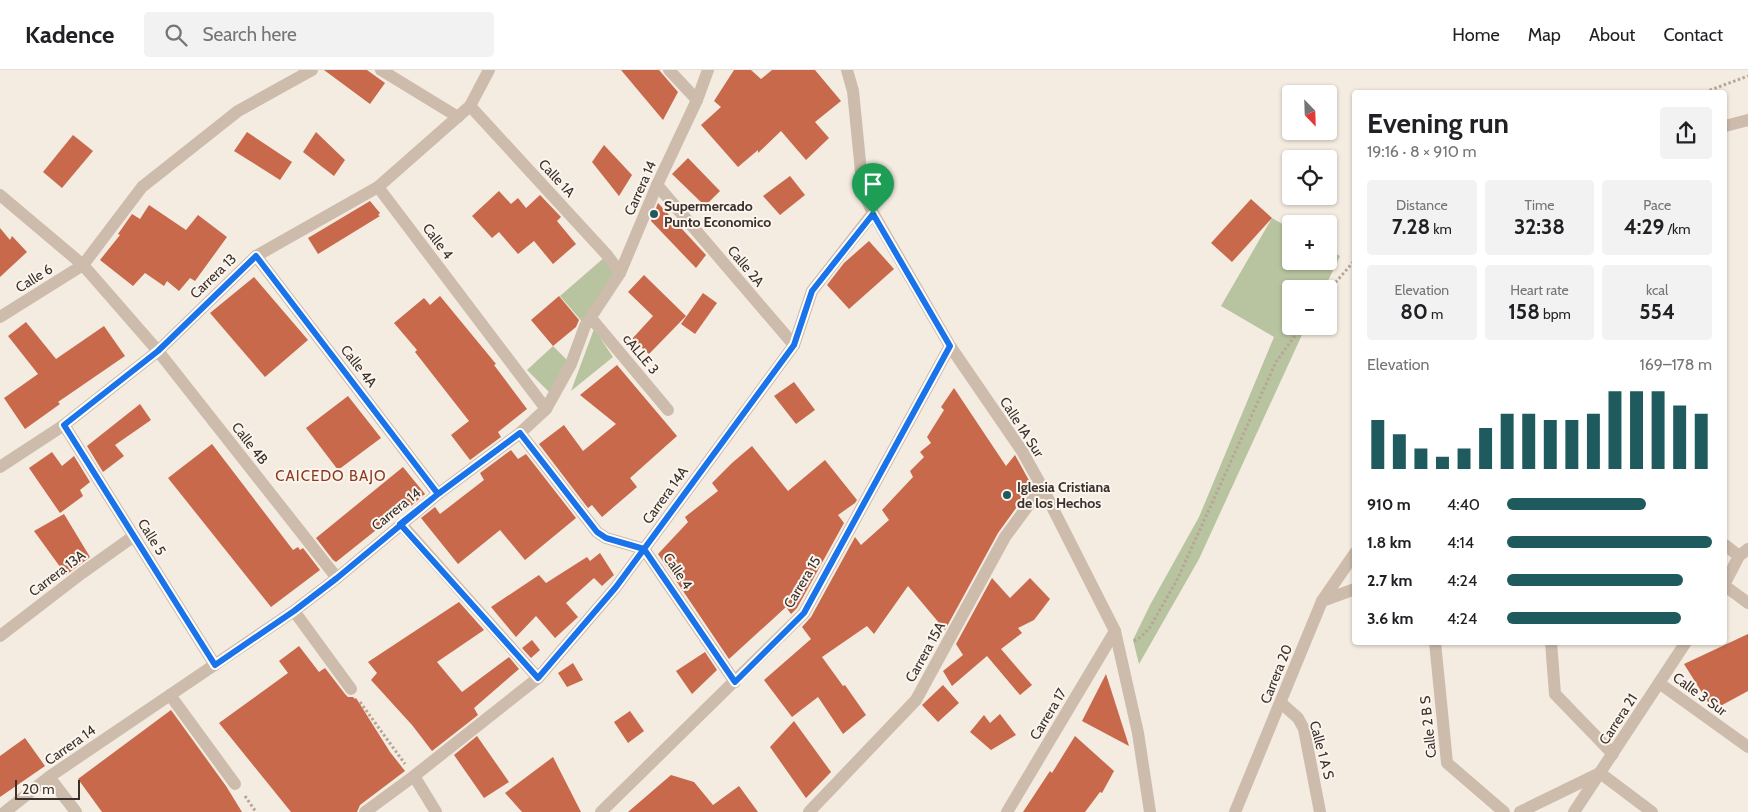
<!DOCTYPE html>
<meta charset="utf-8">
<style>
:root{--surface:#fff;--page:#f2f2f2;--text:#202124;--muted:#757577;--line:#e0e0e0;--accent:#1f5a5e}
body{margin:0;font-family:Cabin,sans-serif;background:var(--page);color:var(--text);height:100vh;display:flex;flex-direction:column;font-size:19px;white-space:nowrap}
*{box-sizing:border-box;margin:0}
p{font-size:16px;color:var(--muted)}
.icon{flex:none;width:28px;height:28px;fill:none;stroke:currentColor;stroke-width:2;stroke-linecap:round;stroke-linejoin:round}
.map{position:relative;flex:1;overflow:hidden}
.side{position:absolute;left:1352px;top:20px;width:375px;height:555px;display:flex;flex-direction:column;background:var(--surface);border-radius:5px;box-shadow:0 1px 4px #0004}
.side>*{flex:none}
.needle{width:32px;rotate:157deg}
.tools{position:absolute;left:1282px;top:15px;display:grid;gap:10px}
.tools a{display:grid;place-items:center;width:55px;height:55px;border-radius:5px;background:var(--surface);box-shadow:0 1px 4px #0004;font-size:25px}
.scale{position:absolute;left:15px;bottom:12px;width:65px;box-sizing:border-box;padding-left:5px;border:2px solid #3b302b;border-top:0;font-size:14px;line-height:18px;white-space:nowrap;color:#3b302b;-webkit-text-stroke:4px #fbf5ee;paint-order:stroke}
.pin{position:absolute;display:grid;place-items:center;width:42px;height:42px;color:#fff;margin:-51px -21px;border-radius:50% 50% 50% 0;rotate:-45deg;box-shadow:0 0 5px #0007}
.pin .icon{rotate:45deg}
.round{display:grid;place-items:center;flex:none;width:52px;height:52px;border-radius:5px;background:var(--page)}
.summary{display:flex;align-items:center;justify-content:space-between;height:85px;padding:0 15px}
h1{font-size:28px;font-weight:800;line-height:38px}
.metrics{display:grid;grid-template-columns:repeat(3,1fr);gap:8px;height:85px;padding:5px 15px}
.metrics div{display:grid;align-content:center;border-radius:5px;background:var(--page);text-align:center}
.metrics b{font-size:21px;font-weight:800}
.metrics small{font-size:14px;font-weight:400}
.metrics p{font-size:14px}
.chart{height:140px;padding:10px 15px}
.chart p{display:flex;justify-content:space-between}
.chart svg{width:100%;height:90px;margin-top:5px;stroke:var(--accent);stroke-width:6}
ul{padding:0 15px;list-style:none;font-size:16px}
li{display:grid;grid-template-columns:80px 60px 1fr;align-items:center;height:38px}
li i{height:12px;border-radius:6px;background:var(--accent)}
header{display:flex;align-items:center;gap:30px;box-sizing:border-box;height:70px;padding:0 25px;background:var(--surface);border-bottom:1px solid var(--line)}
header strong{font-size:24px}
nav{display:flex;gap:28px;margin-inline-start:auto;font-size:18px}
.search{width:350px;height:45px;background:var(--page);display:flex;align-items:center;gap:12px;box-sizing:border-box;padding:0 18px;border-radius:5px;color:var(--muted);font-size:19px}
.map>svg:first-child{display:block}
</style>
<header>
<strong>Kadence</strong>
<div class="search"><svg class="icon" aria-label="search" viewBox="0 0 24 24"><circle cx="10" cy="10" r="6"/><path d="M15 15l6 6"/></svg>Search here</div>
<nav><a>Home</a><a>Map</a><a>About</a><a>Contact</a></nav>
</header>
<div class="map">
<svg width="1748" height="742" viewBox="0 0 1748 742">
<rect width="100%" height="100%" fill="#f4ebe1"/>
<g fill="#b8c4a0">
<path d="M1272 148 1291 159V191H1329V180L1340 186 1324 219H1291V256H1306L1199 489 1139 594 1133 570 1150 535 1199 447 1274 267 1221 236Z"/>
<path d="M606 186 618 203 585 255 560 226Z"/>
<path d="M594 259 613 287 571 321Z"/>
<path d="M553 276 570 293 552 325 527 300Z"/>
</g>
<g fill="#c8694b">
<path d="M324 0H367L385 13 370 34Z"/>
<path d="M621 0H659L678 22 663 50Z"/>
<path d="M734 0H751L761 9 772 0H815L841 31 815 52 829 68 806 90 781 61 758 83V80L738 97 701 55 721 37 714 31Z"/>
<path d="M247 62 292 92 280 110 234 81Z"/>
<path d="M316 62 345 90 334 106 303 82Z"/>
<path d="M73 65 93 81 62 118 43 102Z"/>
<path d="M604 75 632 105 619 126 592 92Z"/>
<path d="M688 88 720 121 705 136 672 104Z"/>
<path d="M790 106 805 125 780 145 763 126Z"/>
<path d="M499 121 511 134 518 128 526 138 540 125 561 147 557 151 576 174 553 194 534 171 518 184 499 162 492 168 472 146Z"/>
<path d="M1251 129 1272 148 1232 192 1211 173Z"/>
<path d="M370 131 380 143 378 145 380 146 318 184 308 168Z"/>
<path d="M658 133 706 185 696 198 651 151Z"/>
<path d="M149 135 186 160 198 145 227 167 195 211 190 208 179 221 167 211 164 216 145 203 133 216 100 190 120 165 118 164 132 144 140 149Z"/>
<path d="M0 158 10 170 12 166 27 182 0 207Z"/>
<path d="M869 171 894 199 849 239 827 215 844 193Z"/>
<path d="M644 205 686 246 649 284 632 269 653 246 628 222Z"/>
<path d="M254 207 308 270 265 307 210 243Z"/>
<path d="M703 223 717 233 695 264 681 254Z"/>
<path d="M440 226 496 294 494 295 527 339 498 362 501 367 470 390 451 365 469 351 415 282 417 280 394 253 424 228 430 235Z"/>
<path d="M559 226 579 250 576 257 553 276 531 250Z"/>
<path d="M26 252 56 289 104 256 125 286 58 332 60 334 25 359 4 328 38 304 8 266Z"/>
<path d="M617 295 677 366 630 408 637 417 602 447 592 435 588 438 539 374 564 355 583 381 616 354 580 325Z"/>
<path d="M794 312 815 340 796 354 774 326Z"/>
<path d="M954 318 1006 396 1015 385 1032 416 998 463 945 560 908 516 874 564 867 556 822 587 843 616 845 615 866 645 843 664 818 627 792 647 764 610 811 569 802 557 811 547 855 467 861 475 889 450 882 440 913 407 910 401 924 387 920 382 931 373 927 367 944 340 941 337Z"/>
<path d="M348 326 381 368 338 400 306 358Z"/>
<path d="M140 334 151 350 115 375 124 386 103 402 87 376Z"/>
<path d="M212 374 293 480 298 477 300 480 303 478 320 500 271 537 168 408Z"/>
<path d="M752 376 788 421 825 390 857 430 855 433 838 445 844 453 797 538 791 544 786 537 729 589 658 484 688 452 685 447 718 421 712 413 732 393Z"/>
<path d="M511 380 518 389 526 384 576 448 525 490 500 460 458 494 421 448 435 437 440 444 484 410 480 403Z"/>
<path d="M52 382 62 396 74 386 90 412 80 420 83 426 60 443 29 398Z"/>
<path d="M403 397 425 424 411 436 410 433 336 492 333 490 316 468Z"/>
<path d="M64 444 90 487 66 505 34 461Z"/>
<path d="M600 483 614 505 602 516 594 508 566 533 578 547 555 568 536 546 516 567 491 537 539 505 546 513 587 487 590 491Z"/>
<path d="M992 508 1010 528 1030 508 1050 529 1034 550 1018 558 1022 563 1001 579 1032 615 1020 625 987 586 952 616 943 601 963 585 956 574Z"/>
<path d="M459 532 484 560 437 592 462 622 509 587 519 599 474 638 478 645 432 681 412 655 371 610 377 603 368 592Z"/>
<path d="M1748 564V621L1713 640 1684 594Z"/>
<path d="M532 570 540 580 531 588 522 578Z"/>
<path d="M299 576 319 602 325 598 345 624 348 627H353L355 629 356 628 390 682 405 701 360 735 357 742H291L219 653 288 603 279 591Z"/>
<path d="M705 582 717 600 692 624 676 601Z"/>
<path d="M573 593 583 610 567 617 558 603Z"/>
<path d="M1106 604 1129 676 1082 651Z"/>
<path d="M943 615 959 633 938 652 922 635Z"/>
<path d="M171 640 226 716 242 742H102L78 709Z"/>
<path d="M630 641 644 661 628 673 614 652Z"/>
<path d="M1000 644 1016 665 991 680 970 662 984 645 990 653Z"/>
<path d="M794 651 831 702 806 728 770 677Z"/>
<path d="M477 666 509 712 484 728 454 685Z"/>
<path d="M1075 666 1114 701 1102 723 1100 722 1085 742H1023L1050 701 1052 703Z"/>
<path d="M25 668 45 696 0 727V686Z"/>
<path d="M553 687 581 742H522L505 723Z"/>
<path d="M671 705 694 712 713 735 739 716 758 742H628Z"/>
</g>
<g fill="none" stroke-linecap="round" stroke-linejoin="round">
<g stroke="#b9a596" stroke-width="3" stroke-dasharray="2.5 2.5" stroke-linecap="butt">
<path d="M1705 22 1748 6"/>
<path d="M1329 220 1355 190"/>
<path d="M1134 571 1141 567 1150 557 1177 510 1276 292 1302 256"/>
<path d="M360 632 405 694"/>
<path d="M245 726 256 742"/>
</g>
<g stroke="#cdbbac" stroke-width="12">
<path d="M381 0 458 47"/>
<path d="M669 0 697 30"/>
<path d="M847 0 853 21 863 122 873 143 950 276 1022 381 1042 417 1115 561 1138 663 1150 742"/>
<path d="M470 36 607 185 620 203"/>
<path d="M1725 56 1748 50"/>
<path d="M657 115 794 275"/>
<path d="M378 117 546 339"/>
<path d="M0 125 83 195 158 281 337 508"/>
<path d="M256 186 438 424"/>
<path d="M0 247 83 195 142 117 238 41 312 0"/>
<path d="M591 248 668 340"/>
<path d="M64 355 215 595"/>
<path d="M520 363 597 462 606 468 644 479 735 612"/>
<path d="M0 397 64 355 158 281 256 186 378 117 470 36 489 0"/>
<path d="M401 454 538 608"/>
<path d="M1725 475 1739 486"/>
<path d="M1725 513 1739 486 1748 479"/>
<path d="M1725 516 1748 533"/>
<path d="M1322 531 1355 519"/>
<path d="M294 541 351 619"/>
<path d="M0 566 82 503 134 466"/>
<path d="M1435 572 1447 693 1504 742"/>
<path d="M1551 572 1555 624 1613 684"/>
<path d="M1659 613 1748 677"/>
<path d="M170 625 235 714"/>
<path d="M1281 633 1298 648 1304 659 1320 742"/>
<path d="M414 706 436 742"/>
<path d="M49 707 76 742"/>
<path d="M5 742 49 707 294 541 337 508 438 424 520 363 546 339 571 294 585 256 620 203 657 115 697 30 708 0"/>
<path d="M365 742 414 706 538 608 616 517 794 275 812 221 873 143"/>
<path d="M601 742 804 543 950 276"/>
<path d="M809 742 916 630 1005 467 1042 417"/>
<path d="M1007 742 1115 561"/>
<path d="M1235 742 1322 531 1355 483"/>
<path d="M1520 742 1600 703 1652 742"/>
<path d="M1574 742 1686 572"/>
</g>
</g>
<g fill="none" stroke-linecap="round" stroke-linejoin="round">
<g stroke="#fff" stroke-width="10">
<path id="route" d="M873 144 812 221 794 275 644 479 606 468 597 462 520 363 438 424 337 508 294 541 215 595 64 355 158 281 256 186 438 424 400 454 538 608 616 517 644 479 735 612 804 543 950 276 873 144"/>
</g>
<use href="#route" stroke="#1a73e8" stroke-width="6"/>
</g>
<g fill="#1f5a5e" stroke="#fbf5ee" stroke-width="2">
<circle cx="654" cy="144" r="5"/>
<circle cx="1007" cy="425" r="5"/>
</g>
<g text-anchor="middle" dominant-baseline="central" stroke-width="4" stroke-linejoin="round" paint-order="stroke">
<g font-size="14" fill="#3b302b" stroke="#fbf5ee">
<text transform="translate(557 108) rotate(47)">Calle 1A</text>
<text transform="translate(640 118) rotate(-66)">Carrera 14</text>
<text transform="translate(438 171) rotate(53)">Calle 4</text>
<text transform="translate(746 196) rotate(50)">Calle 2A</text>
<text transform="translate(213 206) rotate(-44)">Carrera 13</text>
<text transform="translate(34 208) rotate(-32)">Calle 6</text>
<text transform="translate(641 284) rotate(50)">cALLE 3</text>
<text transform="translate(359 296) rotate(52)">Calle 4A</text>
<text transform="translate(1022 357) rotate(57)">Calle 1A Sur</text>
<text transform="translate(250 373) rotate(52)">Calle 4B</text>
<text transform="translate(665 425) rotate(-54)">Carrera 14A</text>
<text transform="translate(396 439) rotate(-39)">Carrera 14</text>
<text transform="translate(152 467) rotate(58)">Calle 5</text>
<text transform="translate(678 501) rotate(56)">Calle 4</text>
<text transform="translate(57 503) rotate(-37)">Carrera 13A</text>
<text transform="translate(802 512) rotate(-59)">Carrera 15</text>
<text transform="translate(925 582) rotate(-61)">Carrera 15A</text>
<text transform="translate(1276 604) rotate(-68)">Carrera 20</text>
<text transform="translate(1700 624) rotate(36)">Calle 3 Sur</text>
<text transform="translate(1048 644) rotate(-59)">Carrera 17</text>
<text transform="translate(1618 649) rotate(-57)">Carrera 21</text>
<text transform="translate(1428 657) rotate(-96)">Calle 2 B S</text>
<text transform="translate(70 675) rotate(-35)">Carrera 14</text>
<text transform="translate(1322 680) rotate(75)">Calle 1 A S</text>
</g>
<g font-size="14" font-weight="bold" fill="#3b302b" stroke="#fbf5ee" text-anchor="start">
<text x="664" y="136">Supermercado<tspan x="664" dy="16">Punto Economico</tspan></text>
<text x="1017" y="417">Iglesia Cristiana<tspan x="1017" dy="16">de los Hechos</tspan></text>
</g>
<g font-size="15" letter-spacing="1" fill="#8c3b22" stroke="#fbf5ee">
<text x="331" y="406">CAICEDO BAJO</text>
</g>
</g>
</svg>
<div class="tools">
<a><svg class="needle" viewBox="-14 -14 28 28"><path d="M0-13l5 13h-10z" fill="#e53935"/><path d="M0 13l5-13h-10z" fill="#757577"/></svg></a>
<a><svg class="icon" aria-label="locate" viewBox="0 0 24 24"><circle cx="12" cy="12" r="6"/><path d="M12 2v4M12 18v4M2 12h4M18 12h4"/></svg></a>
<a>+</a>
<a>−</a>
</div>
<div class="scale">20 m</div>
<div class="pin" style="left:873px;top:144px;background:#1e9e55"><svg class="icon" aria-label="arrive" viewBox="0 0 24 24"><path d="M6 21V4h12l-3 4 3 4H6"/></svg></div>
<section class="side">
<div class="summary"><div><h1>Evening run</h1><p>19:16 · 8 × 910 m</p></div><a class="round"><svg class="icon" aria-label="share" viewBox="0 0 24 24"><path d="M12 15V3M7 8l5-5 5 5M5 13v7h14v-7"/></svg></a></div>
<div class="metrics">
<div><p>Distance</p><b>7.28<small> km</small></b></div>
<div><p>Time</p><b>32:38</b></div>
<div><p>Pace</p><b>4:29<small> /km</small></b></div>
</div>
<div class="metrics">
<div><p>Elevation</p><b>80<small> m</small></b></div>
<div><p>Heart rate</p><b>158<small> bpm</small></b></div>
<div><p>kcal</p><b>554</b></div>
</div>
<div class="chart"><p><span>Elevation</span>169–178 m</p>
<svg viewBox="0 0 160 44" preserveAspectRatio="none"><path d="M5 44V20M15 44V27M25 44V34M35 44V38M45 44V34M55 44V24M65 44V17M75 44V17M85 44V20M95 44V20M105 44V17M115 44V6M125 44V6M135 44V6M145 44V13M155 44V17"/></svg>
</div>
<ul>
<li><b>910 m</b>4:40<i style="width:68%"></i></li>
<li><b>1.8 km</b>4:14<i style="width:100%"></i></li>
<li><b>2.7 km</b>4:24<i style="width:86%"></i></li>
<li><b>3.6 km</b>4:24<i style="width:85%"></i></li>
</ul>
</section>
</div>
